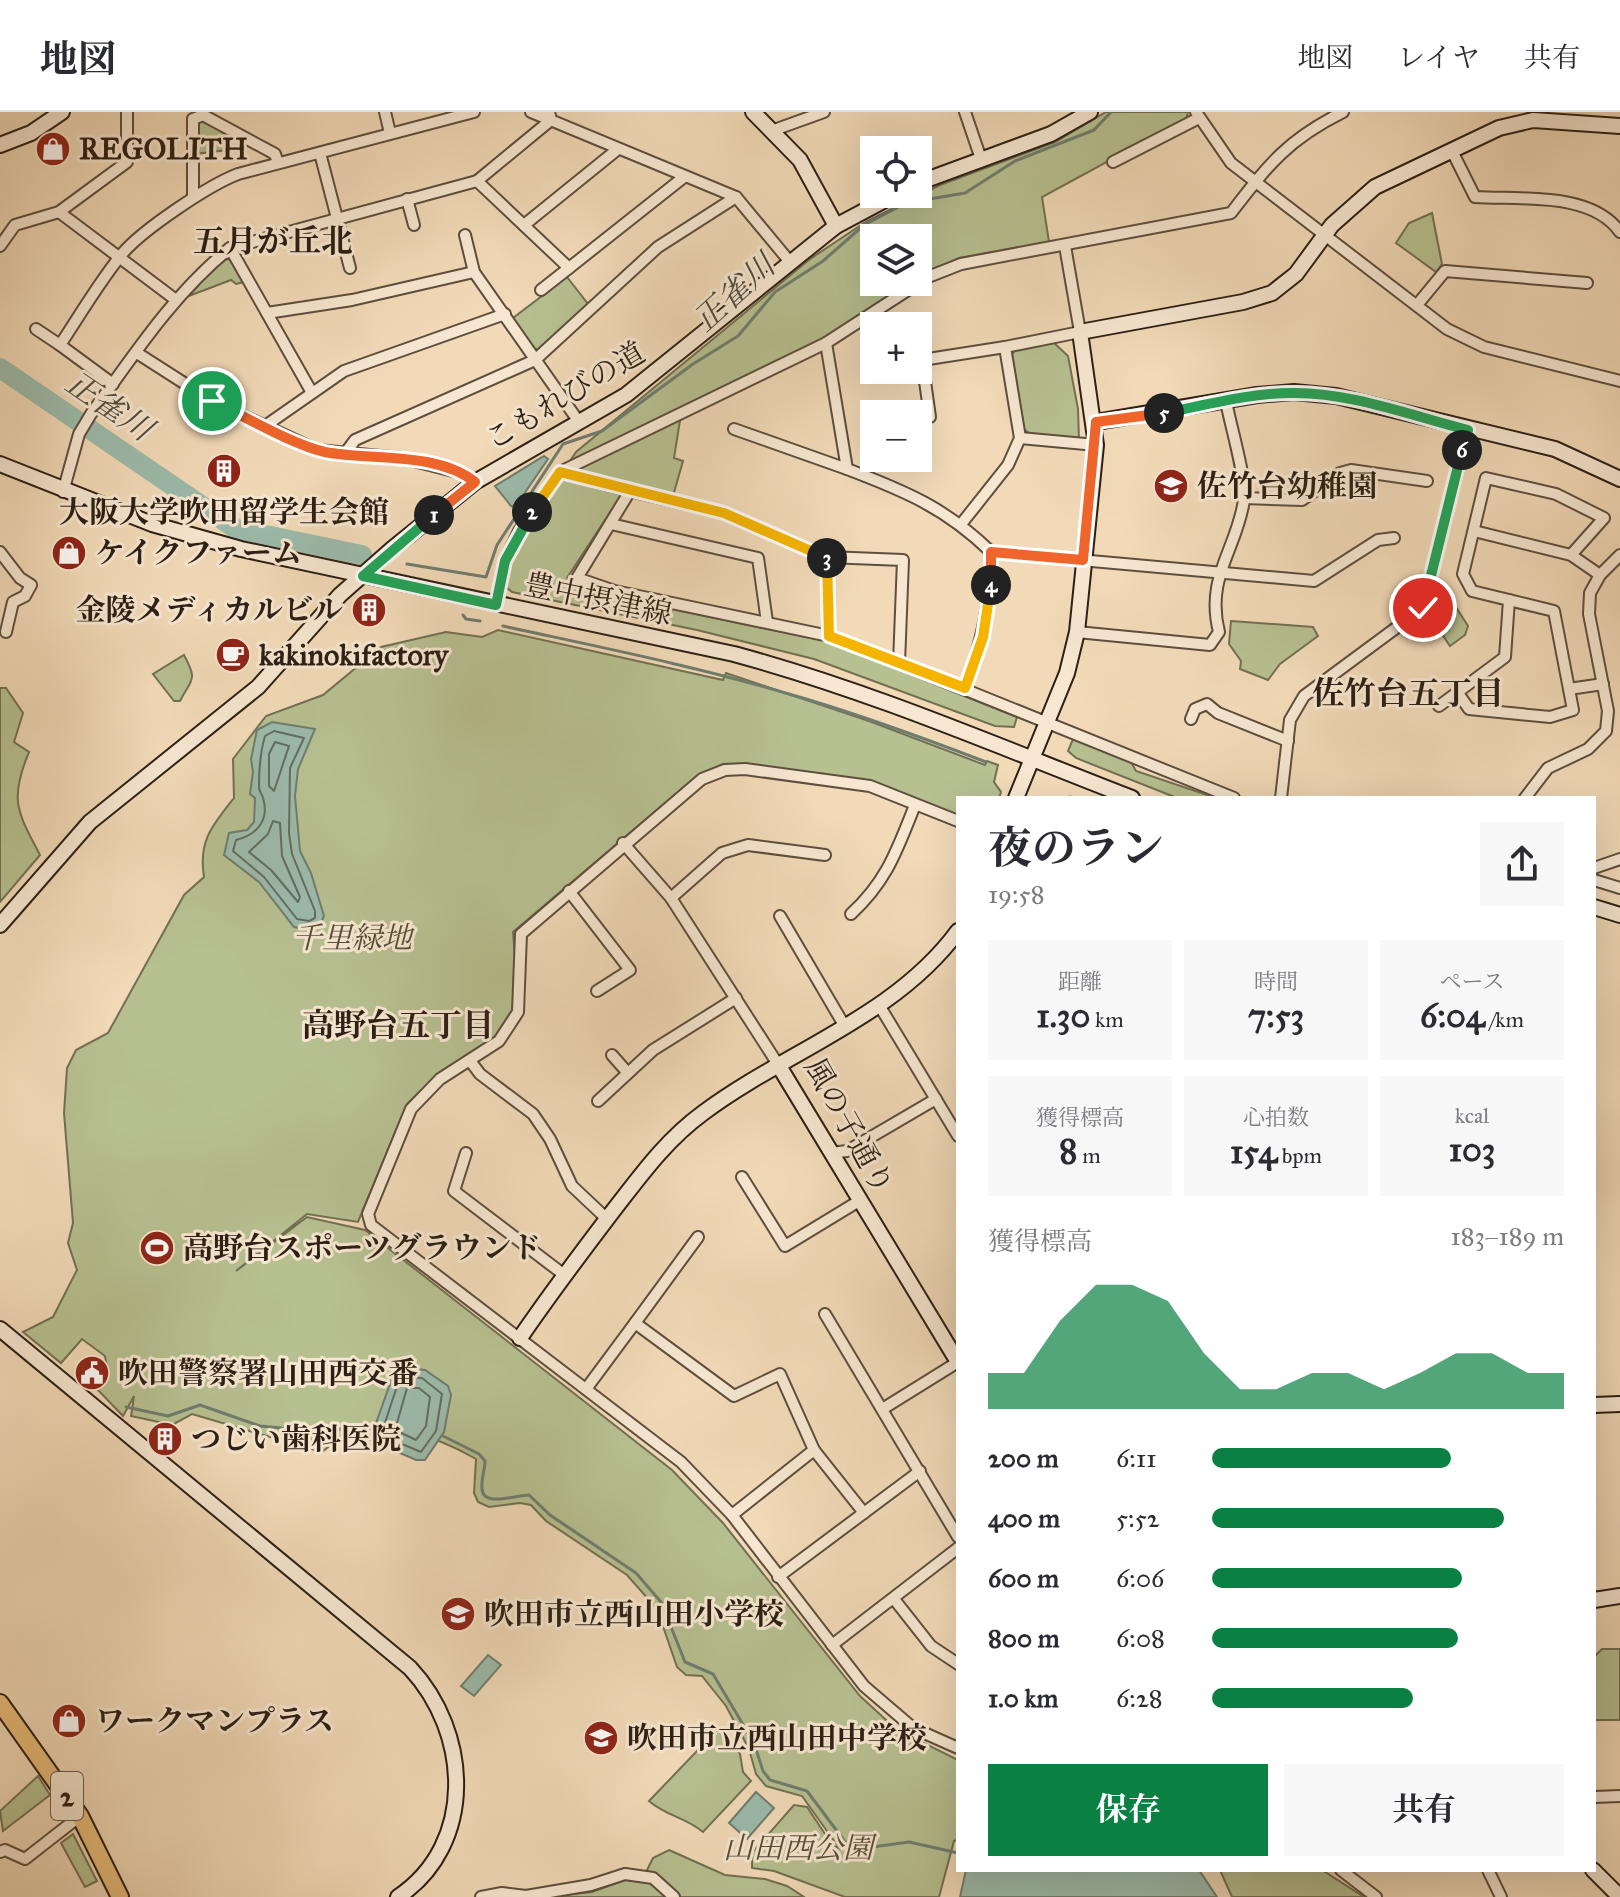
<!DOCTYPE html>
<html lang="ja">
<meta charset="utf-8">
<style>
:root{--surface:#fff;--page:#f7f7f7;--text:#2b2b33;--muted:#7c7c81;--line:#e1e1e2;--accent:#0b8043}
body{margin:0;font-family:"IM FELL Great Primer","Noto Serif JP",serif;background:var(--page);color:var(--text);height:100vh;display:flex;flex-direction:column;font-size:30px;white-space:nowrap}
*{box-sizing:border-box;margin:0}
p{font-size:26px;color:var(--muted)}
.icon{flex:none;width:44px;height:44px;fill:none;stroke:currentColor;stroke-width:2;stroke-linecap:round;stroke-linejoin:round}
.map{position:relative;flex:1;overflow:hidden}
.side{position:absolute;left:956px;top:684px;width:640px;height:1076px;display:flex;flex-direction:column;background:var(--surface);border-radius:0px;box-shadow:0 8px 32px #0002}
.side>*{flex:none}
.buttons{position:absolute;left:860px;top:24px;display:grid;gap:16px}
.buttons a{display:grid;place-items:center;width:72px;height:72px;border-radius:0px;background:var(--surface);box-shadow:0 8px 32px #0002;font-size:40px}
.pin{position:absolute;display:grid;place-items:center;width:68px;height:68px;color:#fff;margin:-34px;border:4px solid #fff;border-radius:50%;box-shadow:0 2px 8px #0007}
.km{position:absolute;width:40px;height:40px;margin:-20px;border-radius:50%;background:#222;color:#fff;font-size:22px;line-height:40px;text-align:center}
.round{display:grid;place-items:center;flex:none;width:84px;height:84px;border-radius:0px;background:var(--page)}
.headline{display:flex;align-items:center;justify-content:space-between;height:136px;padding:0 32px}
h1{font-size:44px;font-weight:700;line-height:60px}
.stats{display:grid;grid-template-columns:repeat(3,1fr);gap:12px;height:136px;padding:8px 32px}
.stats div{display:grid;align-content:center;border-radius:0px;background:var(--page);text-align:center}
.stats b{font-size:34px;font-weight:700}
.stats small{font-size:22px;font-weight:400}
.stats p{font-size:22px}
.chart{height:224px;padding:16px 32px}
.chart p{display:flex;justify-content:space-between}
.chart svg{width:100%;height:144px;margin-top:8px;fill:var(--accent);opacity:.7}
.primary-button{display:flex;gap:16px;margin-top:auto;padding:16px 32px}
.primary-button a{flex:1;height:92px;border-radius:0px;background:var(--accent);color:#fff;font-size:32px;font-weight:700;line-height:92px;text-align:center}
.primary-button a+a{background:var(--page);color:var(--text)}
ul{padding:0 32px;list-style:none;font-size:26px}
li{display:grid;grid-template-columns:128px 96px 1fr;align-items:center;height:60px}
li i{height:20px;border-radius:10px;background:var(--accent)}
header{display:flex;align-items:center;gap:48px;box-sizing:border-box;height:112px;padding:0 40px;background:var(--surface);border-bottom:2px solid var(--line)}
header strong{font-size:38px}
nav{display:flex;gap:44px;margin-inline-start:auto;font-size:28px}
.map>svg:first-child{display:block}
</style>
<header>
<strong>地図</strong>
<nav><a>地図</a><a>レイヤ</a><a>共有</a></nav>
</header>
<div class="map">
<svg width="1620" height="1785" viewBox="0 0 1620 1785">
<rect width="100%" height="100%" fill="#f2dab8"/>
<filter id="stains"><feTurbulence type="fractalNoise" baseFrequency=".0025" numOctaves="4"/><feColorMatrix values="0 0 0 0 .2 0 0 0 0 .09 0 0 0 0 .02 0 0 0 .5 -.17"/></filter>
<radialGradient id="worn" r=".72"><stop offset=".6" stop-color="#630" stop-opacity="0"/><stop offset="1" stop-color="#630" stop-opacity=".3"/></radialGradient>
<g fill="#b7c091" stroke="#727053" stroke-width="2">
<path d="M1106 0H1188L1186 7 1042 85 1049 130 959 146 918 165V126H874V170H910L824 227 682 296 674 346 683 349 673 384 628 373 567 466 594 481 826 529 1017 605 1014 615 995 614 814 547 697 518 512 480 506 475 511 447 521 424 576 340 810 147 867 109 940 73 1055 30Z"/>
<path d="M202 8 233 25 227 38 195 42V10Z"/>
<path d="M1432 101 1442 152 1436 160 1396 131 1409 111Z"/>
<path d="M226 147 231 148 244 170 236 172 231 168 189 184 210 159Z"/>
<path d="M567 165 588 192 540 237H534L513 206Z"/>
<path d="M1053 230 1068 244 1078 297 1079 328 1031 323 1024 317 1012 242 1017 237Z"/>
<path d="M1434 461 1468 514 1465 523 1450 534 1434 510 1439 506 1433 495 1434 480 1431 479Z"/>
<path d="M1231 509 1313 515 1318 524 1280 552 1268 568 1240 557 1241 549 1229 532Z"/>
<path d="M498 518 723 568 726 561 869 609 985 653 987 649 998 653 994 670 1001 680 999 686H958V704L868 670 764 654 723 652 698 663 513 820 516 861 512 898 494 926 438 962 407 992 358 1110 307 1102 236 1159 307 1105 365 1118 672 1358 723 1411 860 1584 896 1617 958 1648V1727L954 1729 939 1785H845L774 1759 752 1756V1741L794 1693 807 1695 833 1734 839 1736 802 1684 766 1674 756 1662 749 1637 726 1594 702 1564 686 1563 677 1555 657 1497 627 1463 546 1409 531 1393 520 1391 489 1395 478 1390 474 1381 476 1347C438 1325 384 1305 340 1325 332 1329 329 1337 321 1340L192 1302 172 1313 131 1304 134 1284 123 1304 96 1276 108 1261 105 1244 82 1227 61 1251 23 1220 53 1205 77 1158 68 1131 73 1111 64 1001 67 956 76 938 108 921 184 783 204 765C198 728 213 713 234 686L233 647 266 604 323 583 381 535 446 520 482 525Z"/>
<path d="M184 543C198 569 192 566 180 589H174L153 562Z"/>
<path d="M0 576H6L23 601 14 630 29 640C9 688 17 699 40 743L0 790Z"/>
<path d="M1073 627 1131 650 1136 659 1216 686H1177L1076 646 1068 639Z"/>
<path d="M1602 1537H1620V1608H1594V1545Z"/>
<path d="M720 1615 740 1642 743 1660 751 1669 703 1720C685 1705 666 1704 649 1689Z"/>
<path d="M38 1664 50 1683 3 1719 0 1699Z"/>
<path d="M73 1722 97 1769 85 1775 61 1731Z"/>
<path d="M669 1738 725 1763 765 1767 787 1774 804 1785H681L647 1758 653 1746Z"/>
<path d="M1220 1758H1322L1364 1785H1232Z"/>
<path d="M625 1768 651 1771 667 1785H544L592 1780Z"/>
</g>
<g fill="#9cbbab" stroke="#6f7d6f" stroke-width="2">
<path d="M544 344 548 347 515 395 511 394 495 374Z"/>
<path d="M272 610 315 617 298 657 295 684 300 739 311 761 324 804 320 813 311 818 294 815 259 770 224 743 229 721 247 718 254 710 255 686 250 682 253 660 251 647 257 618Z"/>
<path d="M396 1255 425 1258 448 1274 451 1283 444 1320 425 1348H416L370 1328Z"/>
<path d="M488 1543 501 1553 474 1584 461 1574Z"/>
<path d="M756 1680 774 1696 747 1727 729 1711Z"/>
<path d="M966 1758H1199L1217 1785H960Z"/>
</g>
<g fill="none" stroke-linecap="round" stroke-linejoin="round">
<g stroke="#646d60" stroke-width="2">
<path d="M274 619 304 626 290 656 289 721 292 742 315 799V806L309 809 297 807 264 765 233 739 236 728C256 723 270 709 263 686 261 678 259 682 259 674 259 656 260 641 265 624Z"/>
<path d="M275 630 289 634 274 679 269 674V642Z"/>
<path d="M273 709 280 711 282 744 300 785 298 790 271 758 249 740 268 722Z"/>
<path d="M400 1265 422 1266 442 1282 436 1319 421 1340 381 1323Z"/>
<path d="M407 1276H419L430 1285 426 1314 416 1328 395 1318Z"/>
</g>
<g stroke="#6f7d6f" stroke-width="3">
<path d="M407 452 486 465 497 433 563 332 602 319 693 252 738 224 775 180 823 149 864 113 906 91 965 81 1015 49 1094 18 1111 0"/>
<path d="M463 503 466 507 480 509"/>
<path d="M503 514C599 535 695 554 789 582 856 601 921 625 986 650"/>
<path d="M1070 685 1073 686"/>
<path d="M126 1295 168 1304 200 1293 260 1314 281 1316 318 1331 342 1316 372 1324"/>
<path d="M443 1324 479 1342 485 1349C485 1358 481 1367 482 1376 482 1396 516 1383 529 1383L550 1403 636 1461 661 1490 685 1550 713 1562 754 1631 763 1659 770 1668 807 1679 846 1731 865 1736 909 1730 958 1741"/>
</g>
<path stroke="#9cbbab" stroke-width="20" d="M0 256 236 417 362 443"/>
<g stroke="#5e4e3e" stroke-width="14">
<g id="street">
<path d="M385 0 390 21"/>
<path d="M531 0 736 85 790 150"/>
<path d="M965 0 981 47"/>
<path d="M1196 0 1231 51 1447 217 1484 235 1620 269"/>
<path d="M774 18 824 0"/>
<path d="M1452 39 1475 85C1520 88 1591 79 1620 120"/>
<path d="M320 41 350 156"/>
<path d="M1113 50 1199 6"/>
<path d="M477 69 569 156 684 65"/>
<path d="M193 86V7L203 3 275 42 278 51"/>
<path d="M407 87 414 113"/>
<path d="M59 100 176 188"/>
<path d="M524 113 618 37"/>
<path d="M465 123 474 160 579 310"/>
<path d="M0 134 15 113 59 100 127 50V0"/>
<path d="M230 136 311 279"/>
<path d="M541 178 569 156"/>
<path d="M1417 193 1445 159 1587 171"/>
<path d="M267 201 352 188 474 160"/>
<path d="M36 217 60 233"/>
<path d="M826 231 847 357C905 379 946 396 991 440L1314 469 1378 428 1394 426"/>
<path d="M137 241 212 289 317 338 402 346 461 361 475 370"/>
<path d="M113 272 60 233C80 203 99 170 122 142 142 118 209 73 238 62L474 0"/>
<path d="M930 305 922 248 1005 235"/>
<path d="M265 314 344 259 505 202"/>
<path d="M734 317 847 357"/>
<path d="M1020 326 1096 333"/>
<path d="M346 340 355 328 535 248 658 135 736 85"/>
<path d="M560 360 630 379"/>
<path d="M630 379 724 401 827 445 903 448 899 551 829 524 615 479 577 466Z"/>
<path d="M63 380 79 322 91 302C133 244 174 181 230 136L477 69 551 8 549 0"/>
<path d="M1244 386 1302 388 1340 361 1351 358 1427 369"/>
<path d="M962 411 1008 353 1020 326 1005 235 1080 220 1065 134"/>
<path d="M611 412 758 446 767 510"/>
<path d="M1474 419 1571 443 1600 463"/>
<path d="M0 440 20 466 31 473 25 484 13 490 6 520"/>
<path d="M827 445 829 524"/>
<path d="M496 493 505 449 519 419 560 360 826 231 928 165 961 152 1231 101C1269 52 1287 28 1343 0"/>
<path d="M1077 520 1210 533 1219 520C1205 465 1237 437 1244 388 1247 368 1230 312 1226 289"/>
<path d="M899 551 1234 686"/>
<path d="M965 576C982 530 991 489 991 440"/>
<path d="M1569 577 1603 572"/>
<path d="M1458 581 1469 597 1550 605 1573 598 1554 499 1472 479 1463 462 1486 366 1556 382 1604 406 1571 443"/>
<path d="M1439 594 1505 545 1509 488"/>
<path d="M1191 607 1195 597 1207 592 1218 601 1288 629"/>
<path d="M1281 686 1290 608 1304 584 1423 496 1468 318"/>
<path d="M1525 686 1548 656 1588 637 1606 619 1608 599 1589 502 1590 481 1600 463 1620 443"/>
<path d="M958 709 870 674 745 657 725 658 702 667 521 822 518 900 499 929 440 967 411 997 368 1102 371 1113 681 1350 732 1403 864 1574 913 1616 958 1636"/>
<path d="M623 731 671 786 779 954"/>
<path d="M1594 756 1620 747"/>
<path d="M1594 768 1620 776"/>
<path d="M569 779 630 858 597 879"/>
<path d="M671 786 722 741 748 733 825 743"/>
<path d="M851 802C887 769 897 738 915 693"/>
<path d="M780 804 844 913"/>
<path d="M879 893 958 1024"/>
<path d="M612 943 627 960"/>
<path d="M471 950 480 962 533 1002 550 1027 572 1074 607 1107"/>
<path d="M598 989 653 938 736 886"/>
<path d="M466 1041 454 1079 563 1162"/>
<path d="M831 1041 847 1039 936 987"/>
<path d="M742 1065 785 1134 859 1089"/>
<path d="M825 1202 958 1425"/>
<path d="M635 1211 698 1125"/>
<path d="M586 1277 635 1211 734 1284 780 1262 814 1338 732 1403"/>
<path d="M884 1296 958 1250"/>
<path d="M814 1338 864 1401"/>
<path d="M778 1465 920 1359"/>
<path d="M894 1487 931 1534 958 1552"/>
<path d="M832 1533 958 1436"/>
<path d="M1594 1685 1620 1684"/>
<path d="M0 1740 5 1738 25 1747 80 1704"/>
<path d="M1341 1758 1376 1785"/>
<path d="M1488 1758 1501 1785"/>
<path d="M481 1785 502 1781 526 1784 591 1773 625 1762 653 1766 674 1785"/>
</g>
</g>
<g stroke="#2c1f15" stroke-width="18">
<g id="secondary">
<path d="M753 0 800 48 836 114"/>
<path d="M0 33 31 21 62 0"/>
<path d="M918 71 1051 22 1090 0"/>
<path d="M1096 310 1257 283 1294 280 1336 284 1555 337 1620 367"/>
<path d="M0 352 152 412 241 437 734 542C871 579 1000 635 1132 686"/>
<path d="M1016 686 1067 561 1077 520 1096 333 1080 220 1243 190 1272 181 1296 162 1332 113 1375 75 1499 16 1533 8 1620 14"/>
<path d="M1594 795 1620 803"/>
<path d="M0 813 90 710 258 575 340 483 392 437 475 370 626 283 836 114 896 82"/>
<path d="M779 954 958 1250"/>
<path d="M0 1217 410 1556C470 1620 477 1732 398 1785"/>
<path d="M520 1226C550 1182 581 1141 613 1099 641 1063 666 1028 703 1001 786 939 895 905 958 819"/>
<path d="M1594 1293 1620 1292"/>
<path d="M1594 1488 1620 1484"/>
<path d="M1593 1758 1620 1785"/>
</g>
</g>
<g stroke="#2c1f15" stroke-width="20">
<path id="primary" d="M0 1591 80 1704 120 1785"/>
</g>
<use href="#street" stroke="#f7e7d1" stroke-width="10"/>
<use href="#secondary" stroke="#f7e7d1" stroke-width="14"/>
<use href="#primary" stroke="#e9bd7c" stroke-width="16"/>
</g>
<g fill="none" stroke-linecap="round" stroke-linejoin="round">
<g stroke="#fff" stroke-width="16">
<path id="split-1" d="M212 289C244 304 293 333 325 340 371 349 436 339 475 370L434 403"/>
</g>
<g stroke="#fff" stroke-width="16">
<path id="split-2" d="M434 403 363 464 496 493 505 449 532 400"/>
</g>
<g stroke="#fff" stroke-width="16">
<path id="split-3" d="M532 400 560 360 724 401 827 446"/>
</g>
<g stroke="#fff" stroke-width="16">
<path id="split-4" d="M827 446 829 524 965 576 983 525 991 473"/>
</g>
<g stroke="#fff" stroke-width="16">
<path id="split-5" d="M991 473V440L1083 448 1096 310 1164 301"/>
</g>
<g stroke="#fff" stroke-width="16">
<path id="split-6" d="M1164 301C1206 293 1249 281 1292 281 1350 280 1412 304 1468 318L1462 338"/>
</g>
<g stroke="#fff" stroke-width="16">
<path id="split-7" d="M1423 496 1462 338"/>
</g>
<use href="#split-1" stroke="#f0652b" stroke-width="10"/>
<use href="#split-2" stroke="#22a559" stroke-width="10"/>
<use href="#split-3" stroke="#f5b400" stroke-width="10"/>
<use href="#split-4" stroke="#f5b400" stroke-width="10"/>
<use href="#split-5" stroke="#f0652b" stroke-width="10"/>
<use href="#split-6" stroke="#22a559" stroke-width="10"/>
<use href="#split-7" stroke="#22a559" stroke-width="10"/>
</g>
<defs>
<g id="shop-disc" transform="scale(1.8)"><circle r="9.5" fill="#8f2418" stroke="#f7e7d1"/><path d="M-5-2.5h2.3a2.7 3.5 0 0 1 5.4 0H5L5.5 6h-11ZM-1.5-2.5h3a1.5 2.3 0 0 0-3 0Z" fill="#fff"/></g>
<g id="building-disc" transform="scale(1.8)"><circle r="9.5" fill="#8f2418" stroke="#f7e7d1"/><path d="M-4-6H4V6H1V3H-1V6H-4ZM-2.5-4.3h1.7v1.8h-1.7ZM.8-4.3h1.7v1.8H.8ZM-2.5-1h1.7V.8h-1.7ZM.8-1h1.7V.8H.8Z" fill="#fff"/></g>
<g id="school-disc" transform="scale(1.8)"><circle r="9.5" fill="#8f2418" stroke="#f7e7d1"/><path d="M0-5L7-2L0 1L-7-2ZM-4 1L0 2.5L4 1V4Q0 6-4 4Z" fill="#fff"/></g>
<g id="cafe-disc" transform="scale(1.8)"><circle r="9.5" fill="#8f2418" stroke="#f7e7d1"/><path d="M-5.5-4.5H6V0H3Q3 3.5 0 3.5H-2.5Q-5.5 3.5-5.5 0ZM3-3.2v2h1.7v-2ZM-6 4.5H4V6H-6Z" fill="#fff"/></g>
<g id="stadium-disc" transform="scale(1.8)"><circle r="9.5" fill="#8f2418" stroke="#f7e7d1"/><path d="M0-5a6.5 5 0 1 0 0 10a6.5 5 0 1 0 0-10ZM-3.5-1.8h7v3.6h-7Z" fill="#fff"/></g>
<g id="civic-disc" transform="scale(1.8)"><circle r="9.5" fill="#8f2418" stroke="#f7e7d1"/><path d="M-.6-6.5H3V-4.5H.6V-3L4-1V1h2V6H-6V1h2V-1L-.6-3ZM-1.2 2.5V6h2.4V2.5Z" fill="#fff"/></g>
</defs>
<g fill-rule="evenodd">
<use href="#shop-disc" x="53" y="37"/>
<use href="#building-disc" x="224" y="359"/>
<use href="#school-disc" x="1171" y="374"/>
<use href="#shop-disc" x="69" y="441"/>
<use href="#building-disc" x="369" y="498"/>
<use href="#cafe-disc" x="233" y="543"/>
<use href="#stadium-disc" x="157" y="1136"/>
<use href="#civic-disc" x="92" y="1261"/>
<use href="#building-disc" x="165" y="1327"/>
<use href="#school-disc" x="458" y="1502"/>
<use href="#shop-disc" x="69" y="1609"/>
<use href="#school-disc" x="601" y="1626"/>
</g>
<g text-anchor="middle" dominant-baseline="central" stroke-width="6" stroke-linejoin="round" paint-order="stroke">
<rect fill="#f7e7d1" stroke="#695b4d" stroke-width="2" x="51" y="1660" width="32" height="48" rx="6"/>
<g font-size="28" font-weight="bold" fill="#2c1f15">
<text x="67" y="1684">2</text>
</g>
<g font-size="30" font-weight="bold" fill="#2c1f15" stroke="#f7e7d1" text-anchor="start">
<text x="79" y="37">REGOLITH</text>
<text x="1197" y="374">佐竹台幼稚園</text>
<text x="224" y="400" text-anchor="middle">大阪大学吹田留学生会館</text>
<text x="95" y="441">ケイクファーム</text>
<text x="343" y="498" text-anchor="end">金陵メディカルビル</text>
<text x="259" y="543">kakinokifactory</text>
<text x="183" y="1136">高野台スポーツグラウンド</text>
<text x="118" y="1261">吹田警察署山田西交番</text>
<text x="191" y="1327">つじい歯科医院</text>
<text x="484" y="1502">吹田市立西山田小学校</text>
<text x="95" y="1609">ワークマンプラス</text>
<text x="627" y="1626">吹田市立西山田中学校</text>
</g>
<g font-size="30" fill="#2c1f15" stroke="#f7e7d1">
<text transform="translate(565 284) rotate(-31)">こもれびの道</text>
<text transform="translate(598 487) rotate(12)">豊中摂津線</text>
<text transform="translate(849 1014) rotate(61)">風の子通り</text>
</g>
<g font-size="30" font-style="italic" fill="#564f3a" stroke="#f7e7d1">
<text x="352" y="826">千里緑地</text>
<text x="798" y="1736">山田西公園</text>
</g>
<g font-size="32" font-weight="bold" fill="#2c1f15" stroke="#f7e7d1">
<text x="273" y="129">五月が丘北</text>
<text x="1408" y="581">佐竹台五丁目</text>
<text x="398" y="913">高野台五丁目</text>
</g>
<g font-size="32" font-style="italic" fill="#4e4e42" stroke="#f7e7d1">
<text transform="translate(734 181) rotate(-42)">正雀川</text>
<text transform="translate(109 294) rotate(34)">正雀川</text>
</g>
</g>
<rect width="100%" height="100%" filter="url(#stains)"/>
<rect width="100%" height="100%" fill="url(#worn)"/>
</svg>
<div class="buttons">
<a><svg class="icon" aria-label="locate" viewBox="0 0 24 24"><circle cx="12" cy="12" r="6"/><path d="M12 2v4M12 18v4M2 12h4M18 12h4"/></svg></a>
<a><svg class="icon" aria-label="layers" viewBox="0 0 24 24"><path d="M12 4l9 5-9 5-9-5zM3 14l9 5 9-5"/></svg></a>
<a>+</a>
<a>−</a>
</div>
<div class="pin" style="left:212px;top:289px;background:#1e9e55"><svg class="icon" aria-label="arrive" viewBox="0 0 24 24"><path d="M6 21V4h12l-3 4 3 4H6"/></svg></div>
<div class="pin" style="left:1423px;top:496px;background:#d93025"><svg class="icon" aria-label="check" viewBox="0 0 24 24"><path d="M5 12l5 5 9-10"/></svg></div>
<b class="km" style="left:434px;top:403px">1</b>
<b class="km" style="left:532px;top:400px">2</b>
<b class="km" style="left:827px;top:446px">3</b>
<b class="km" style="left:991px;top:473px">4</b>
<b class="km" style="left:1164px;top:301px">5</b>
<b class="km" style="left:1462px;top:338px">6</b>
<section class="side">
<div class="headline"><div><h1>夜のラン</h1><p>19:58</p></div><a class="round"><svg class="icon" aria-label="share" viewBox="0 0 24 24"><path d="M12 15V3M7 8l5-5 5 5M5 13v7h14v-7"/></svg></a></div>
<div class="stats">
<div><p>距離</p><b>1.30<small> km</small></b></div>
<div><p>時間</p><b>7:53</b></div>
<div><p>ペース</p><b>6:04<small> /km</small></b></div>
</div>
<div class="stats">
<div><p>獲得標高</p><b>8<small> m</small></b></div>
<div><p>心拍数</p><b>154<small> bpm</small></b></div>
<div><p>kcal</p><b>103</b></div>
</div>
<div class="chart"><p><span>獲得標高</span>183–189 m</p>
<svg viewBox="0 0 160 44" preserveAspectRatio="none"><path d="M0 44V33L10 33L20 17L30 6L40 6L50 11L60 27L70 38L80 38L90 33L100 33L110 38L120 33L130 27L140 27L150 33L160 33V44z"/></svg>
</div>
<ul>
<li><b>200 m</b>6:11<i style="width:68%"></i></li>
<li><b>400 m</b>5:52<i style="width:83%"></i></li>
<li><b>600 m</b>6:06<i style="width:71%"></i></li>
<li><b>800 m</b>6:08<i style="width:70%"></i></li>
<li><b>1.0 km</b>6:28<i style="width:57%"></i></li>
</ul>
<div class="primary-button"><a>保存</a><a>共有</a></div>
</section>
</div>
